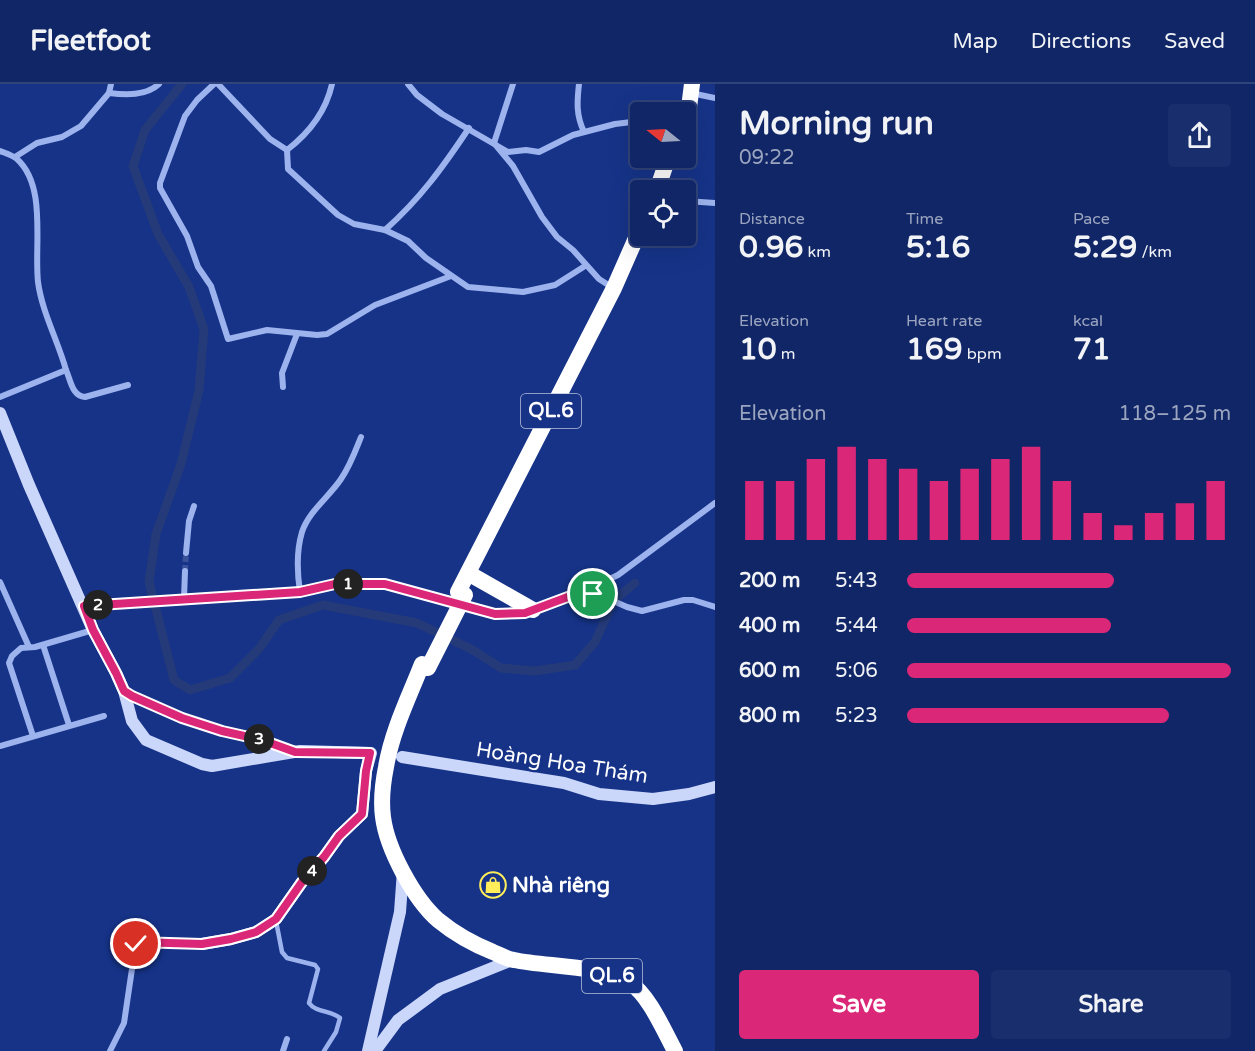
<!DOCTYPE html>
<meta charset="utf-8">
<style>
:root{--surface:#102666;--page:#192e6c;--text:#f1f3f6;--muted:#9ca5bf;--line:#30437a;--accent:#db2777}
body{margin:0;font-family:"Varela Round",sans-serif;background:var(--page);color:var(--text);height:100vh;display:flex;flex-direction:column;font-size:22px;white-space:nowrap}
*{box-sizing:border-box;margin:0}
p{font-size:20px;color:var(--muted)}
.icon{flex:none;width:33px;height:33px;fill:none;stroke:currentColor;stroke-width:2;stroke-linecap:round;stroke-linejoin:round}
.map{position:relative;flex:1;overflow:hidden}
.sheet{display:flex;flex-direction:column;background:var(--surface);width:540px}
.sheet>*{flex:none}
.needle{width:39px;rotate:288deg}
.buttons{position:absolute;left:630px;top:18px;display:grid;gap:12px}
.buttons a{display:grid;place-items:center;width:66px;height:66px;border-radius:6px;background:var(--surface);box-shadow:0 6px 24px #0002,0 0 0 2px var(--line);font-size:30px}
.pin{position:absolute;display:grid;place-items:center;width:51px;height:51px;color:#fff;margin:-26px;border:3px solid #fff;border-radius:50%;box-shadow:0 2px 6px #0007}
.km{position:absolute;width:30px;height:30px;margin:-15px;border-radius:50%;background:#222;color:#fff;font-size:16px;line-height:30px;text-align:center}
.round{display:grid;place-items:center;flex:none;width:63px;height:63px;border-radius:6px;background:var(--page)}
.head{display:flex;align-items:center;justify-content:space-between;height:102px;padding:0 24px}
h1{font-size:33px;font-weight:800;line-height:45px}
.figures{display:grid;grid-template-columns:repeat(3,1fr);gap:9px;height:102px;padding:6px 24px}
.figures div{display:grid;align-content:center}
.figures b{font-size:30px;font-weight:800}
.figures small{font-size:16px;font-weight:400}
.figures p{font-size:16px}
.chart{height:168px;padding:12px 24px}
.chart p{display:flex;justify-content:space-between}
.chart svg{width:100%;height:108px;margin-top:6px;stroke:var(--accent);stroke-width:6}
.primary-button{display:flex;gap:12px;margin-top:auto;padding:12px 24px}
.primary-button a{flex:1;height:69px;border-radius:6px;background:var(--accent);color:#fff;font-size:24px;font-weight:800;line-height:69px;text-align:center}
.primary-button a+a{background:var(--page);color:var(--text)}
ul{padding:0 24px;list-style:none;font-size:20px}
li{display:grid;grid-template-columns:96px 72px 1fr;align-items:center;height:45px}
li i{height:15px;border-radius:8px;background:var(--accent)}
header{display:flex;align-items:center;gap:36px;box-sizing:border-box;height:84px;padding:0 30px;background:var(--surface);border-bottom:2px solid var(--line)}
header strong{font-size:28px}
nav{display:flex;gap:33px;margin-inline-start:auto;font-size:21px}
main{display:flex;flex:1;min-height:0}
.map>svg:first-child{display:block}
</style>
<header>
<strong>Fleetfoot</strong>
<nav><a>Map</a><a>Directions</a><a>Saved</a></nav>
</header>
<main>
<div class="map">
<svg width="715" height="967" viewBox="0 0 715 967">
<rect width="100%" height="100%" fill="#163388"/>
<g fill="none" stroke-linecap="round" stroke-linejoin="round">
<path stroke="#243a79" stroke-width="9" d="M182 0 145 46 133 82 158 150 189 203 204 245 199 306 181 380 156 450 149 498 174 596 190 606 230 594 259 565 279 536 323 521 417 539 471 565 501 584 535 587 575 581 595 558 614 516 635 499"/>
<path stroke="#39529a" stroke-width="6" stroke-dasharray="6 3" stroke-linecap="butt" d="M185 487 186 469"/>
<path stroke="#9db3ee" stroke-width="4.5" d="M276 837 282 868 287 874 315 881 318 885 309 919C316 929 331 926 340 934L336 948 324 967"/>
<g stroke="#9db3ee" stroke-width="6">
<path d="M214 0 197 16 185 32 160 99V104L187 152 198 183 211 202 228 255 267 246 317 251 327 250 375 221 451 192"/>
<path d="M218 0 270 55 287 66C309 49 326 27 332 0"/>
<path d="M408 0 417 11 442 30 508 68 526 66 539 68 573 51 615 40 640 37"/>
<path d="M513 0 494 59 513 82 542 133 557 153 573 166 599 195 613 204"/>
<path d="M579 0C577 18 576 31 584 48"/>
<path d="M109 9 111 0"/>
<path d="M691 9 715 14"/>
<path d="M287 66 288 85 338 131 354 140 385 146 408 157 426 174 468 203 523 208 555 201 585 182"/>
<path d="M0 67C5 69 12 71 17 75 47 102 34 161 38 198 42 228 58 257 66 286L0 313"/>
<path d="M15 73 37 59 62 53 81 42 109 9C126 11 146 12 159 0"/>
<path d="M686 117 715 119"/>
<path d="M385 146C420 115 443 83 469 44"/>
<path d="M66 286C71 297 72 312 85 313L128 301"/>
<path d="M283 303 282 289 297 250"/>
<path d="M186 469 189 437 194 422"/>
<path d="M0 498 29 563"/>
<path d="M300 508C297 488 296 468 302 448 309 427 329 413 341 395 350 382 355 368 361 353"/>
<path d="M582 508 618 491 715 419"/>
<path d="M184 514 185 487"/>
<path d="M84 522 300 508 335 500H385L495 530 525 529 581 508 602 512 627 523 642 527 684 516H693L715 523"/>
<path d="M43 561 69 641"/>
<path d="M126 608C155 625 188 638 220 647 245 653 268 657 291 667"/>
<path d="M33 652 9 579 12 572 21 564 35 563 93 546"/>
<path d="M0 662 104 632"/>
<path d="M110 967 124 939 136 858 202 860"/>
<path d="M283 967 287 955"/>
</g>
<g stroke="#cad6fa" stroke-width="12">
<path d="M0 329 29 401 93 546 116 589 124 607 132 637 146 656 202 680 212 682 300 667 371 669 366 687 362 730 339 752 324 773 302 798 276 835 256 848 231 855 202 860"/>
<path d="M402 673 564 699 599 710 653 715 689 710 715 703"/>
<path d="M368 967 400 828 403 787"/>
<path d="M375 967 398 936 440 905 512 876"/>
</g>
<g stroke="#fff" stroke-width="16">
<path d="M686 47 692 0"/>
<path d="M657 106 668 74"/>
<path d="M475 493 533 526"/>
<path d="M458 508 614 204 640 145"/>
<path d="M422 580C409 613 392 647 386 683 383 698 381 718 383 733 387 765 414 815 438 836 455 850 473 860 493 868 500 871 507 875 514 876 547 883 601 881 630 899 649 911 664 947 675 967"/>
</g>
<path stroke="#fff" stroke-width="16" d="M428 584 465 511"/>
</g>
<g fill="none" stroke-linecap="round" stroke-linejoin="round">
<g stroke="#fff" stroke-width="12">
<path id="route" d="M136 860V858L202 860 231 855 256 848 276 835 302 798 324 773 339 752 362 730 366 687 370 669 295 668 262 656 222 647 182 634 132 612 124 607 116 589 93 546 84 522 300 508 335 500H385L495 530 525 529 581 508 593 510"/>
</g>
<use href="#route" stroke="#db2777" stroke-width="8"/>
</g>
<defs>
<g id="shop-ring" transform="scale(1.35)"><circle r="9.5" fill="#163388" stroke="#ffed5a" stroke-width="1.5"/><path d="M-5-2.5h2.3a2.7 3.5 0 0 1 5.4 0H5L5.5 6h-11ZM-1.5-2.5h3a1.5 2.3 0 0 0-3 0Z" fill="#ffed5a"/></g>
</defs>
<g fill-rule="evenodd">
<use href="#shop-ring" x="493" y="801"/>
</g>
<g text-anchor="middle" dominant-baseline="central" stroke-width="4.5" stroke-linejoin="round" paint-order="stroke">
<g fill="#163388" stroke="#b9c2db" stroke-width="1.5">
<rect x="521" y="310" width="60" height="34" rx="4.5"/>
<rect x="582" y="875" width="60" height="34" rx="4.5"/>
</g>
<g font-size="20" font-weight="bold" fill="#fff">
<text x="551" y="327">QL.6</text>
<text x="612" y="892">QL.6</text>
</g>
<g font-size="21" fill="#fff" stroke="#163388">
<text transform="translate(562 679) rotate(9)">Hoàng Hoa Thám</text>
</g>
<g font-size="21" font-weight="bold" fill="#fff" stroke="#163388" text-anchor="start">
<text x="512" y="801">Nhà riêng</text>
</g>
</g>
</svg>
<div class="buttons">
<a><svg class="needle" viewBox="-14 -14 28 28"><path d="M0-13l5 13h-10z" fill="#e53935"/><path d="M0 13l5-13h-10z" fill="#9ca5bf"/></svg></a>
<a><svg class="icon" aria-label="locate" viewBox="0 0 24 24"><circle cx="12" cy="12" r="6"/><path d="M12 2v4M12 18v4M2 12h4M18 12h4"/></svg></a>
</div>
<div class="pin" style="left:593px;top:510px;background:#1e9e55"><svg class="icon" aria-label="arrive" viewBox="0 0 24 24"><path d="M6 21V4h12l-3 4 3 4H6"/></svg></div>
<div class="pin" style="left:136px;top:860px;background:#d93025"><svg class="icon" aria-label="check" viewBox="0 0 24 24"><path d="M5 12l5 5 9-10"/></svg></div>
<b class="km" style="left:348px;top:500px">1</b>
<b class="km" style="left:98px;top:521px">2</b>
<b class="km" style="left:259px;top:655px">3</b>
<b class="km" style="left:312px;top:787px">4</b>
</div>
<section class="sheet">
<div class="head"><div><h1>Morning run</h1><p>09:22</p></div><a class="round"><svg class="icon" aria-label="share" viewBox="0 0 24 24"><path d="M12 15V3M7 8l5-5 5 5M5 13v7h14v-7"/></svg></a></div>
<div class="figures">
<div><p>Distance</p><b>0.96<small> km</small></b></div>
<div><p>Time</p><b>5:16</b></div>
<div><p>Pace</p><b>5:29<small> /km</small></b></div>
</div>
<div class="figures">
<div><p>Elevation</p><b>10<small> m</small></b></div>
<div><p>Heart rate</p><b>169<small> bpm</small></b></div>
<div><p>kcal</p><b>71</b></div>
</div>
<div class="chart"><p><span>Elevation</span>118–125 m</p>
<svg viewBox="0 0 160 44" preserveAspectRatio="none"><path d="M5 44V20M15 44V20M25 44V11M35 44V6M45 44V11M55 44V15M65 44V20M75 44V15M85 44V11M95 44V6M105 44V20M115 44V33M125 44V38M135 44V33M145 44V29M155 44V20"/></svg>
</div>
<ul>
<li><b>200 m</b>5:43<i style="width:64%"></i></li>
<li><b>400 m</b>5:44<i style="width:63%"></i></li>
<li><b>600 m</b>5:06<i style="width:100%"></i></li>
<li><b>800 m</b>5:23<i style="width:81%"></i></li>
</ul>
<div class="primary-button"><a>Save</a><a>Share</a></div>
</section>
</main>
